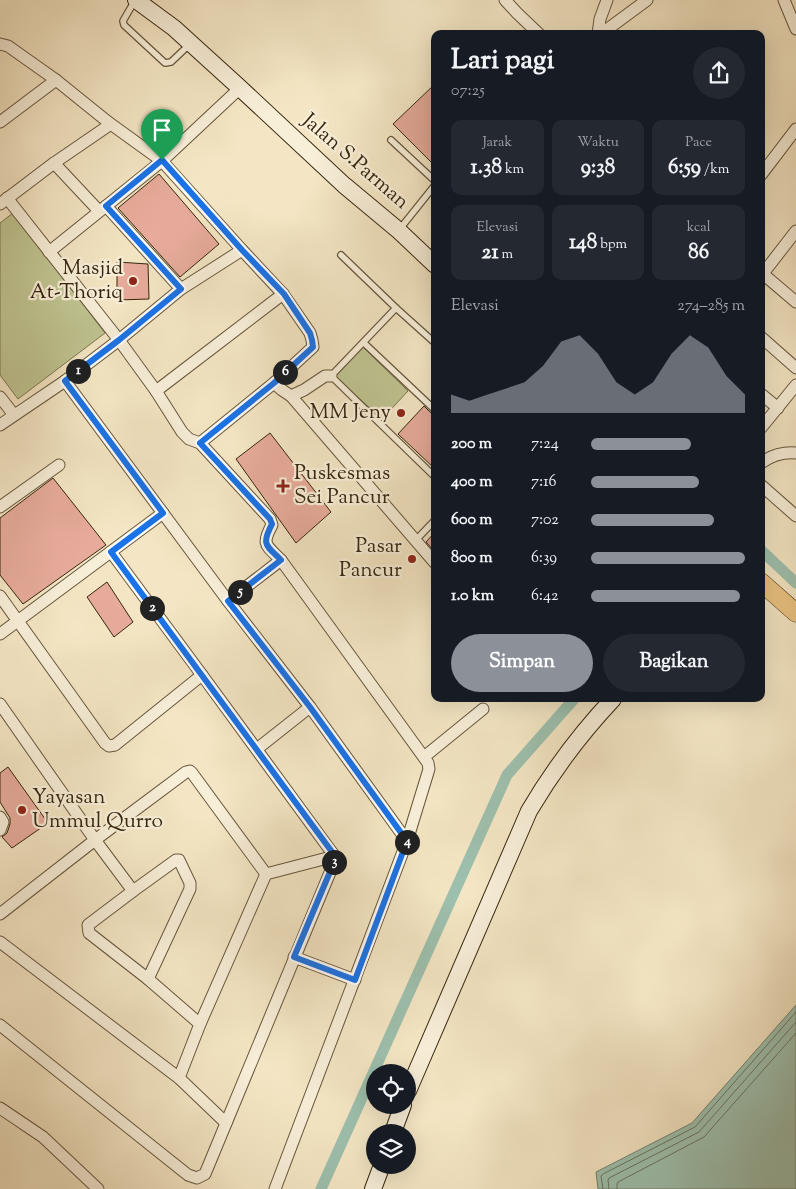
<!DOCTYPE html>
<html lang="id">
<meta charset="utf-8">
<style>
:root{--surface:#171b24;--page:#242831;--text:#f1f3f6;--muted:#9ea1a6;--accent:#8c9099}
body{margin:0;font-family:"Sorts Mill Goudy",serif;background:var(--page);color:var(--text);height:100vh;display:flex;flex-direction:column;font-size:19px;white-space:nowrap}
*{box-sizing:border-box;margin:0}
p{font-size:16px;color:var(--muted)}
.icon{flex:none;width:28px;height:28px;fill:none;stroke:currentColor;stroke-width:2;stroke-linecap:round;stroke-linejoin:round}
.map{position:relative;flex:1;overflow:hidden}
.side{position:absolute;left:431px;top:30px;width:334px;height:672px;display:flex;flex-direction:column;background:var(--surface);border-radius:10px;box-shadow:0 5px 20px #0002}
.side>*{flex:none}
.tools{position:absolute;left:366px;top:1064px;display:grid;gap:10px}
.tools a{display:grid;place-items:center;width:50px;height:50px;border-radius:50%;background:var(--surface);box-shadow:0 5px 20px #0002;font-size:25px}
.pin{position:absolute;display:grid;place-items:center;width:42px;height:42px;color:#fff;margin:-51px -21px;border-radius:50% 50% 50% 0;rotate:-45deg;box-shadow:0 0 5px #0007}
.pin .icon{rotate:45deg}
.km{position:absolute;width:25px;height:25px;margin:-12px;border-radius:50%;background:#222;color:#fff;font-size:14px;line-height:25px;text-align:center}
.round{display:grid;place-items:center;flex:none;width:52px;height:52px;border-radius:26px;background:var(--page)}
.overview{display:flex;align-items:center;justify-content:space-between;height:85px;padding:0 20px}
h1{font-size:28px;font-weight:800;line-height:38px}
.metrics{display:grid;grid-template-columns:repeat(3,1fr);gap:8px;height:85px;padding:5px 20px}
.metrics div{display:grid;align-content:center;border-radius:10px;background:var(--page);text-align:center}
.metrics b{font-size:21px;font-weight:800}
.metrics small{font-size:14px;font-weight:400}
.metrics p{font-size:14px}
.chart{height:140px;padding:10px 20px}
.chart p{display:flex;justify-content:space-between}
.chart svg{width:100%;height:90px;margin-top:5px;fill:var(--accent);opacity:.7}
.action{display:flex;gap:10px;margin-top:auto;padding:10px 20px}
.action a{flex:1;height:58px;border-radius:30px;background:var(--accent);color:#fff;font-size:20px;font-weight:800;line-height:58px;text-align:center}
.action a+a{background:var(--page);color:var(--text)}
ul{padding:0 20px;list-style:none;font-size:16px}
li{display:grid;grid-template-columns:80px 60px 1fr;align-items:center;height:38px}
li i{height:12px;border-radius:6px;background:var(--accent)}
.map>svg:first-child{display:block}
</style>
<div class="map">
<svg width="796" height="1189" viewBox="0 0 796 1189">
<rect width="100%" height="100%" fill="#f4e6c4"/>
<filter id="stains"><feTurbulence type="fractalNoise" baseFrequency=".004" numOctaves="4"/><feColorMatrix values="0 0 0 0 .2 0 0 0 0 .09 0 0 0 0 .02 0 0 0 .5 -.17"/></filter>
<radialGradient id="worn" r=".72"><stop offset=".6" stop-color="#630" stop-opacity="0"/><stop offset="1" stop-color="#630" stop-opacity=".3"/></radialGradient>
<g fill="#bfc491" stroke="#7a7550">
<path d="M13 213 105 333 18 399 0 375V223Z"/>
<path d="M363 347 408 391 382 419 334 376Z"/>
</g>
<path fill="#9dc0ae" stroke="#74826e" d="M796 1005V1189H598L596 1172 692 1123Z"/>
<g fill="none" stroke-linecap="round" stroke-linejoin="round">
<g stroke="#6a735e" stroke-width="1">
<path d="M603 1189 601 1176 603 1174 695 1127 796 1012"/>
<path d="M609 1189 608 1180 609 1178 699 1132 796 1022"/>
<path d="M617 1189V1184L618 1182 704 1137 796 1033"/>
</g>
<g stroke="#9dc0ae" stroke-width="11">
<path d="M761 550 796 583"/>
<path d="M321 1189 507 775 574 699"/>
</g>
</g>
<g fill="#e7ab9b" stroke="#36260f">
<path d="M435 84V166L393 124Z"/>
<path d="M159 174 219 244 180 277 118 208Z"/>
<path d="M117 262 148 264 149 299 117 300Z"/>
<path d="M424 406 435 417V469L398 434Z"/>
<path d="M270 433 331 512 296 543 236 459Z"/>
<path d="M53 478 106 545 23 604 0 575V518Z"/>
<path d="M435 532V552L426 542Z"/>
<path d="M107 582 133 622 114 637 87 597Z"/>
<path d="M8 767 48 823 12 848 2 837 7 833 10 824V818L0 802V773Z"/>
</g>
<g fill="none" stroke-linecap="round" stroke-linejoin="round">
<g stroke="#66563c" stroke-width="8">
<g id="lane">
<path d="M134 2 123 21 124 25 165 63 171 62 189 45"/>
<path d="M391 140 435 181"/>
<path d="M399 230 435 185"/>
<path d="M341 255 396 308 435 343"/>
<path d="M396 308 331 376 435 477"/>
<path d="M364 343 435 410"/>
<path d="M416 540 435 520"/>
</g>
</g>
<g stroke="#66563c" stroke-width="13">
<g id="street">
<path d="M505 0 517 13 539 34"/>
<path d="M784 0 796 29"/>
<path d="M598 34 600 19 607 0"/>
<path d="M601 34 647 0"/>
<path d="M0 44 8 46 56 80 108 122 162 161 242 250"/>
<path d="M0 122 56 80"/>
<path d="M54 163 99 211"/>
<path d="M761 175 796 129"/>
<path d="M7 198 119 340 156 391 182 432 189 439 200 443 270 519 272 525C261 545 266 545 281 560L428 763 429 769 407 841 275 1189"/>
<path d="M0 204 54 163 108 126V122"/>
<path d="M106 206 181 289"/>
<path d="M49 252 162 161 240 88"/>
<path d="M763 274 796 302"/>
<path d="M761 276 796 231"/>
<path d="M761 337 796 368"/>
<path d="M65 381 228 601 310 707 407 841"/>
<path d="M156 391 283 294"/>
<path d="M761 394 778 408"/>
<path d="M291 396 304 390 325 376H331"/>
<path d="M0 397 14 415"/>
<path d="M0 425 65 381 119 340 181 289 242 250 283 294 310 333 312 340 313 347 274 383"/>
<path d="M761 428 796 385"/>
<path d="M200 443 274 383 282 390 291 396 435 563"/>
<path d="M761 463C772 455 783 452 796 453"/>
<path d="M761 485 796 516"/>
<path d="M0 507 59 465"/>
<path d="M0 596 105 743 109 746 115 745 202 675"/>
<path d="M228 601 281 560"/>
<path d="M0 634 163 513"/>
<path d="M0 704 95 840 133 891 88 925 89 933 148 979 200 1024"/>
<path d="M257 749 310 707"/>
<path d="M424 757 483 709"/>
<path d="M0 817 3 822 0 830"/>
<path d="M133 891 176 860H179L190 883V889L148 979"/>
<path d="M0 914 95 840 186 772 190 771 192 773 266 874"/>
<path d="M0 942 179 1078 226 1123"/>
<path d="M294 957 355 980"/>
<path d="M0 1025 188 1175 197 1178 205 1174 336 858 202 675 111 552"/>
<path d="M179 1078 200 1024 266 874 335 856"/>
<path d="M0 1108 43 1137 98 1189"/>
</g>
</g>
<g stroke="#36260f" stroke-width="18">
<g id="secondary">
<path d="M136 0 174 28 240 88 344 185 398 230 435 265"/>
<path d="M408 1091 529 811C552 772 582 732 613 699"/>
<path d="M393 1132 403 1105"/>
<path d="M373 1189 382 1165"/>
</g>
</g>
<g stroke="#36260f" stroke-width="19">
<path id="primary" d="M761 582 796 613"/>
</g>
<use href="#lane" stroke="#f8efd9" stroke-width="5.5"/>
<use href="#street" stroke="#f8efd9" stroke-width="11"/>
<use href="#secondary" stroke="#f8efd9" stroke-width="16"/>
<use href="#primary" stroke="#eac382" stroke-width="18"/>
</g>
<g fill="none" stroke-linecap="round" stroke-linejoin="round">
<g stroke="#fff" stroke-width="10">
<path id="route" d="M162 160 242 250 284 294 310 333 312 340 313 347 274 383 200 443 270 519 272 524C261 545 266 545 281 560L228 601 310 707 407 841 355 980 294 957 335 860V856L111 552 163 513 65 381 119 340 181 289 106 206Z"/>
</g>
<use href="#route" stroke="#1a73e8" stroke-width="6"/>
</g>
<g fill="#8f2418" stroke="#f8efd9" stroke-width="2">
<circle cx="133" cy="281" r="5"/>
<circle cx="401" cy="413" r="5"/>
<path d="M280.5 478.5h5v5h5v5h-5v5h-5v-5h-5v-5h5z"/>
<circle cx="412" cy="559" r="5"/>
<circle cx="22" cy="810" r="5"/>
</g>
<g text-anchor="middle" dominant-baseline="central" stroke-width="4.5" stroke-linejoin="round" paint-order="stroke">
<g font-size="21" fill="#36260f" stroke="#f8efd9">
<text transform="translate(355 162) rotate(41)">Jalan S.Parman</text>
</g>
<g font-size="21" fill="#36260f" stroke="#f8efd9" text-anchor="end">
<text x="123" y="269">Masjid<tspan x="123" dy="24">At-Thoriq</tspan></text>
<text x="391" y="413">MM Jeny</text>
<text x="294" y="474" text-anchor="start">Puskesmas<tspan x="294" dy="24">Sei Pancur</tspan></text>
<text x="402" y="547">Pasar<tspan x="402" dy="24">Pancur</tspan></text>
<text x="32" y="798" text-anchor="start">Yayasan<tspan x="32" dy="24">Ummul Qurro</tspan></text>
</g>
</g>
<rect width="100%" height="100%" filter="url(#stains)"/>
<rect width="100%" height="100%" fill="url(#worn)"/>
</svg>
<div class="tools">
<a><svg class="icon" aria-label="locate" viewBox="0 0 24 24"><circle cx="12" cy="12" r="6"/><path d="M12 2v4M12 18v4M2 12h4M18 12h4"/></svg></a>
<a><svg class="icon" aria-label="layers" viewBox="0 0 24 24"><path d="M12 4l9 5-9 5-9-5zM3 14l9 5 9-5"/></svg></a>
</div>
<div class="pin" style="left:162px;top:160px;background:#1e9e55"><svg class="icon" aria-label="arrive" viewBox="0 0 24 24"><path d="M6 21V4h12l-3 4 3 4H6"/></svg></div>
<b class="km" style="left:78px;top:371px">1</b>
<b class="km" style="left:152px;top:608px">2</b>
<b class="km" style="left:334px;top:862px">3</b>
<b class="km" style="left:407px;top:842px">4</b>
<b class="km" style="left:240px;top:592px">5</b>
<b class="km" style="left:285px;top:372px">6</b>
<section class="side">
<div class="overview"><div><h1>Lari pagi</h1><p>07:25</p></div><a class="round"><svg class="icon" aria-label="share" viewBox="0 0 24 24"><path d="M12 15V3M7 8l5-5 5 5M5 13v7h14v-7"/></svg></a></div>
<div class="metrics">
<div><p>Jarak</p><b>1.38<small> km</small></b></div>
<div><p>Waktu</p><b>9:38</b></div>
<div><p>Pace</p><b>6:59<small> /km</small></b></div>
</div>
<div class="metrics">
<div><p>Elevasi</p><b>21<small> m</small></b></div>
<div><b>148<small> bpm</small></b></div>
<div><p>kcal</p><b>86</b></div>
</div>
<div class="chart"><p><span>Elevasi</span>274–285 m</p>
<svg viewBox="0 0 160 44" preserveAspectRatio="none"><path d="M0 44V35L10 38L20 35L30 32L40 29L50 21L60 9L70 6L80 15L90 29L100 35L110 29L120 15L130 6L140 12L150 26L160 35V44z"/></svg>
</div>
<ul>
<li><b>200 m</b>7:24<i style="width:65%"></i></li>
<li><b>400 m</b>7:16<i style="width:70%"></i></li>
<li><b>600 m</b>7:02<i style="width:80%"></i></li>
<li><b>800 m</b>6:39<i style="width:100%"></i></li>
<li><b>1.0 km</b>6:42<i style="width:97%"></i></li>
</ul>
<div class="action"><a>Simpan</a><a>Bagikan</a></div>
</section>
</div>
